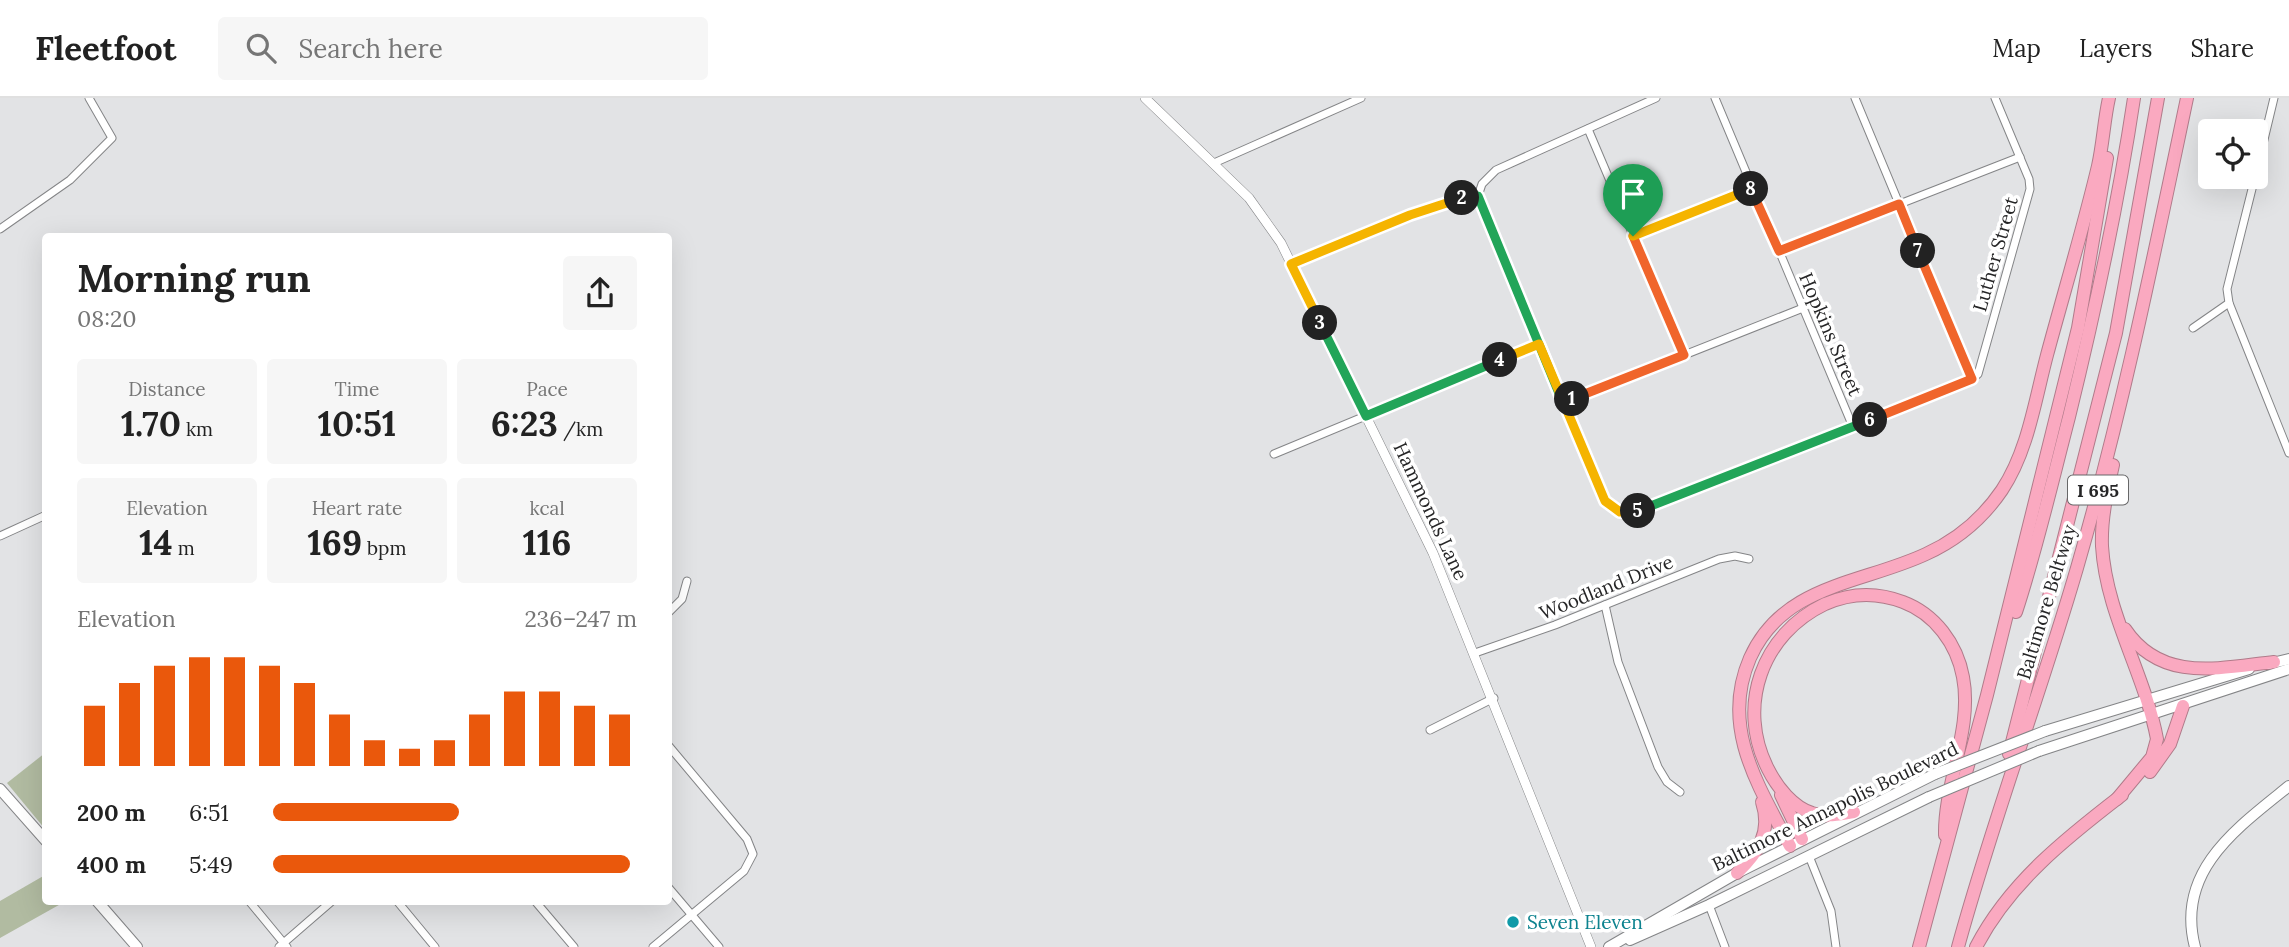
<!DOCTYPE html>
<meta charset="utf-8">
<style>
:root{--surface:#fff;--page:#f6f6f6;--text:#222;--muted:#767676;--line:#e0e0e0;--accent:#ea580c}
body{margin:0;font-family:Lora,serif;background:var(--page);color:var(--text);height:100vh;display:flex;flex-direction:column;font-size:26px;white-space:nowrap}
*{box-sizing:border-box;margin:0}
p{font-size:23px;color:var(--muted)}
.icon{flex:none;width:38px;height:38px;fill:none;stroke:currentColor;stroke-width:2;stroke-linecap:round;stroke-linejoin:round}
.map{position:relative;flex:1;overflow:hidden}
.panel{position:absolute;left:42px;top:135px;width:630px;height:672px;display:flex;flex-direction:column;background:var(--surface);border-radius:7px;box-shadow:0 7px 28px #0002}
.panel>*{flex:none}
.tools{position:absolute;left:2198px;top:21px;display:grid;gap:14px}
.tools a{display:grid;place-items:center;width:70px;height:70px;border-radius:7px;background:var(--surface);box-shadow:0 7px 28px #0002;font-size:35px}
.pin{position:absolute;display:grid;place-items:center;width:60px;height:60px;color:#fff;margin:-72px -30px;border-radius:50% 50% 50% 0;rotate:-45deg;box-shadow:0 0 7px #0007}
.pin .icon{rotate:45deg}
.km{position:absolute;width:35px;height:35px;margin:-18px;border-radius:50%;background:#222;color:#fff;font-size:19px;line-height:35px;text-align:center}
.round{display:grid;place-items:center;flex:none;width:74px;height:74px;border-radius:7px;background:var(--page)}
.overview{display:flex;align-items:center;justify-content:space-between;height:119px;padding:0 35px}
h1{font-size:38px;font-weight:800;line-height:52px}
.stats{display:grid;grid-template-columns:repeat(3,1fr);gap:10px;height:119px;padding:7px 35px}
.stats div{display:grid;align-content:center;border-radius:7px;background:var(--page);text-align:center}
.stats b{font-size:35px;font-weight:800}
.stats small{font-size:19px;font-weight:400}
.stats p{font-size:19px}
.chart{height:196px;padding:14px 35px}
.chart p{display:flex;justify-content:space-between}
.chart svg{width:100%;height:126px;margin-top:7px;stroke:var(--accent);stroke-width:6}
ul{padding:0 35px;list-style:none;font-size:23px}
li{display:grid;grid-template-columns:112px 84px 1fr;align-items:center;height:52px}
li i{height:18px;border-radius:9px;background:var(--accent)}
header{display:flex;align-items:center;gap:42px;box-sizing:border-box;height:98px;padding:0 35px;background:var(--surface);border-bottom:2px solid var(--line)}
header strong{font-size:33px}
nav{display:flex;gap:38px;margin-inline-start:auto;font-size:24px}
.search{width:490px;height:63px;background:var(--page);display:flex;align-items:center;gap:18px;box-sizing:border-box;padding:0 24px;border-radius:7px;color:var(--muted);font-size:26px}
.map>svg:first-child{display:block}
</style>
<header>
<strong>Fleetfoot</strong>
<div class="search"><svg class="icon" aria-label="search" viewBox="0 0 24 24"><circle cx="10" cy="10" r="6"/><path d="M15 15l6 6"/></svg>Search here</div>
<nav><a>Map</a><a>Layers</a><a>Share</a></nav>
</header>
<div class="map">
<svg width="2289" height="849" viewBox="0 0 2289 849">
<rect width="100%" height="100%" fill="#e2e3e5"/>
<g fill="#b1bba1">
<path d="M45 655V731L7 685Z"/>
<path d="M45 777 46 803H66L0 840V803Z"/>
</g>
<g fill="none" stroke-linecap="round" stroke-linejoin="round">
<g stroke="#848587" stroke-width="9">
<g id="minor">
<path d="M1656 0 1496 72 1482 86 1478 98 1600 394 1611 409 1631 415 1972 281 1978 276 2030 91 2029 81 1995 0"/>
<path d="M1715 0 1853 329"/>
<path d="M1855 0 1972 281"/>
<path d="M1588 31 1684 257"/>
<path d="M1214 65 1361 0"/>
<path d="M2256 75 2274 0"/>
<path d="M2255 79 2227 191 2229 205 2289 355"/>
<path d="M0 131 70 82 112 40 89 0"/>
<path d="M1633 138 1753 90"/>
<path d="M1779 153 2020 59"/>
<path d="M1291 166 1411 117 1478 98"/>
<path d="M2193 230 2229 205"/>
<path d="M1563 305 1803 210"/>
<path d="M1274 356 1539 246"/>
<path d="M0 438 46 417"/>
<path d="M1605 507 1618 564 1658 669 1667 684 1680 694"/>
<path d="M668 515 682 501 687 483"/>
<path d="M1475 555 1555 527 1719 461 1735 458 1749 461"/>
<path d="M1430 632 1494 600"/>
<path d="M1809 758 1831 813 1836 849"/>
<path d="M668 789 719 849"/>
<path d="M249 803 287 849"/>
<path d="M397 803 435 849"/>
<path d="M535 803 574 849"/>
<path d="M1709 807 1725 849"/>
<path d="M279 849 332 803"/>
<path d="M653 849 744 773 753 756 747 741 668 647"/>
</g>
</g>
<g stroke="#848587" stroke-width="10">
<path id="tertiary" d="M1145 0 1249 100 1281 145 1433 455 1591 849"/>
</g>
<g stroke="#848587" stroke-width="12">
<g id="secondary">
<path d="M2268 566 2289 561"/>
<path d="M2045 633 2249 571"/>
<path d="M2039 653 2289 571"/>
<path d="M0 691 46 743"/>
<path d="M97 803 137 849"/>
<path d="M1630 842 1709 807 1929 699"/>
<path d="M1609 849 1737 775 1935 676"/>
<path d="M2195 849C2175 773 2237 730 2289 688"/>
</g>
</g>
<g stroke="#b07b8a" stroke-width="14">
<g id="motorway">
<path d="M2113 367C2107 394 2101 421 2102 448 2106 516 2145 576 2157 641L2152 659 2117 701"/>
<path d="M2016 514C2037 450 2052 384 2069 319 2095 213 2118 107 2134 0"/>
<path d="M2125 531C2161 585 2219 570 2274 564"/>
<path d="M2009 656 2116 235 2158 0"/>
<path d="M2150 674 2170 646 2183 608"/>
<path d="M1781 697 1802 741"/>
<path d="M1854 714C1840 716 1826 720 1812 715 1793 709 1777 689 1768 671 1736 608 1762 536 1825 506 1850 495 1877 494 1903 504 1935 516 1957 546 1963 579 1973 631 1944 685 1945 737"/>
<path d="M1790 748C1758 687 1720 629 1750 560 1783 486 1862 486 1926 456 1957 442 1983 420 2002 392 2028 353 2035 302 2047 257 2064 194 2083 131 2098 68 2103 46 2104 22 2109 0"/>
<path d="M1737 775C1758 755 1772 734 1762 704"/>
<path d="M1919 849 1987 597 2078 230 2107 60"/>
<path d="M1958 849C1993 721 2040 597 2077 470 2122 315 2154 157 2187 0"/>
<path d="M1976 849C2009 785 2066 740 2122 697"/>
</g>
</g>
<use href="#minor" stroke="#fff" stroke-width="7"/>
<use href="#tertiary" stroke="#fff" stroke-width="9"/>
<use href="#secondary" stroke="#fff" stroke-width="10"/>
<use href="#motorway" stroke="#faa9c0" stroke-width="12"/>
<g stroke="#848587" stroke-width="12" stroke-linecap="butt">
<g id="secondary-bridge">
<path d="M1935 676 2045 633"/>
<path d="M1929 699 2039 653"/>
</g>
</g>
<use href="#secondary-bridge" stroke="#fff" stroke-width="10"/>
</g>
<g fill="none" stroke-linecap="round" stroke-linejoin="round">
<g stroke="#fff" stroke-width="14">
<path id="split-1" d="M1572 301 1684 257 1633 138"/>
</g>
<g stroke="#fff" stroke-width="14">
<path id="split-2" d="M1462 100 1478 98 1563 305 1572 301"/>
</g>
<g stroke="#fff" stroke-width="14">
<path id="split-3" d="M1320 225 1291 166 1410 117 1462 100"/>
</g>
<g stroke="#fff" stroke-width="14">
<path id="split-4" d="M1320 225 1366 318 1500 262"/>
</g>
<g stroke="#fff" stroke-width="14">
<path id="split-5" d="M1500 262 1539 246 1605 403 1620 414 1638 413"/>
</g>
<g stroke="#fff" stroke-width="14">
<path id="split-6" d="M1638 413 1870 322"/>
</g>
<g stroke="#fff" stroke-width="14">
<path id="split-7" d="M1870 322 1972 281 1918 153"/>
</g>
<g stroke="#fff" stroke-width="14">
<path id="split-8" d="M1751 91 1779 153 1899 106 1918 153"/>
</g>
<g stroke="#fff" stroke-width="14">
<path id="split-9" d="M1633 138 1751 91"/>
</g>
<use href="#split-1" stroke="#f0652b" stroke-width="9"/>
<use href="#split-2" stroke="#22a559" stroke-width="9"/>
<use href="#split-3" stroke="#f5b400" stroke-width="9"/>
<use href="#split-4" stroke="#22a559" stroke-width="9"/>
<use href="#split-5" stroke="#f5b400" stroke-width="9"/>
<use href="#split-6" stroke="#22a559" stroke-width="9"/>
<use href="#split-7" stroke="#f0652b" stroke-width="9"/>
<use href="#split-8" stroke="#f0652b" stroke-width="9"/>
<use href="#split-9" stroke="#f5b400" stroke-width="9"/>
</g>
<circle fill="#0f9aa8" stroke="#fff" stroke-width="2.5" cx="1513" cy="824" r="7"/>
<g text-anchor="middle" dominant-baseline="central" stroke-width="7" stroke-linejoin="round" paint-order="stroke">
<rect fill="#fff" stroke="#676768" stroke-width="2" x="2068" y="377.5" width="60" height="29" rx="5"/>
<g font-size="18" font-weight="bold" fill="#262627">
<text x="2098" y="392">I 695</text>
</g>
<g font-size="19" fill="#262627" stroke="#fff">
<text transform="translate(1995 156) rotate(-74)">Luther Street</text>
<text transform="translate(1831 236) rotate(67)">Hopkins Street</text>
<text transform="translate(1431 413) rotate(65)">Hammonds Lane</text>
<text transform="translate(1606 489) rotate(-22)">Woodland Drive</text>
<text transform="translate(2046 504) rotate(-73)">Baltimore Beltway</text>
<text transform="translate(1835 708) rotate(-26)">Baltimore Annapolis Boulevard</text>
</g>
<g font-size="19" fill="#0d838f" stroke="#fff" text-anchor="start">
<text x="1527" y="824">Seven Eleven</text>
</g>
</g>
</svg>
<div class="tools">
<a><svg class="icon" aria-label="locate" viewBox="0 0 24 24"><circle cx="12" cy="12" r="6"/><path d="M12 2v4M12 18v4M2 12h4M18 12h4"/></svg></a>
</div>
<div class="pin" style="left:1633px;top:138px;background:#1e9e55"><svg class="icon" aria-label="arrive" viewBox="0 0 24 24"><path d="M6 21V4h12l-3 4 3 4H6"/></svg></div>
<b class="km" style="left:1572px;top:301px">1</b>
<b class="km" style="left:1462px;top:100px">2</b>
<b class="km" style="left:1320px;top:225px">3</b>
<b class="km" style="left:1500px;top:262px">4</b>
<b class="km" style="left:1638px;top:413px">5</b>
<b class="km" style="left:1870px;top:322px">6</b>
<b class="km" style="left:1918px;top:153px">7</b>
<b class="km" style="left:1751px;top:91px">8</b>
<section class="panel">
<div class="overview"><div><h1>Morning run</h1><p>08:20</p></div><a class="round"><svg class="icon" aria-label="share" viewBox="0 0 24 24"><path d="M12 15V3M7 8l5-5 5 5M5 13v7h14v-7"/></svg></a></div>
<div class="stats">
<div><p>Distance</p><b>1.70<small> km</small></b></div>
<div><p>Time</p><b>10:51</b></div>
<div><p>Pace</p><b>6:23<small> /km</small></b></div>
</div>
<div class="stats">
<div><p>Elevation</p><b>14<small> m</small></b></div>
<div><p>Heart rate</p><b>169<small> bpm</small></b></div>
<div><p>kcal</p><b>116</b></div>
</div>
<div class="chart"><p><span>Elevation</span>236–247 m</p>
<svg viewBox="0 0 160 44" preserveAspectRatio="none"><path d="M5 44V23M15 44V15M25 44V9M35 44V6M45 44V6M55 44V9M65 44V15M75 44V26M85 44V35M95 44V38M105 44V35M115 44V26M125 44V18M135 44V18M145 44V23M155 44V26"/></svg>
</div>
<ul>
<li><b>200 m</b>6:51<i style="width:51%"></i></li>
<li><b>400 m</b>5:49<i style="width:98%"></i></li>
</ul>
</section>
</div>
